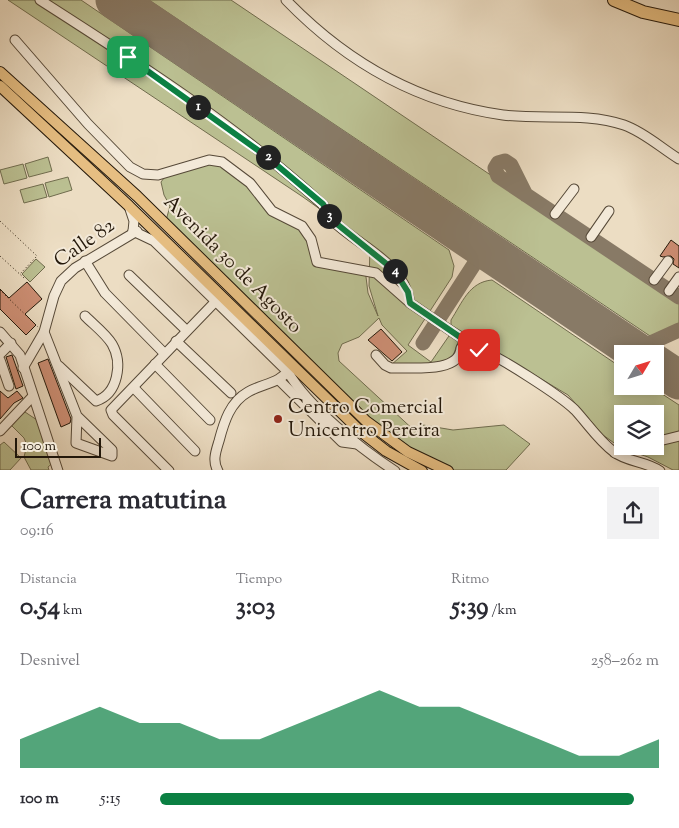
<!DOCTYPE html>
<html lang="es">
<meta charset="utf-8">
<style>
:root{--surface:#fff;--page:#f2f2f3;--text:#2b2b33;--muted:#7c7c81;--accent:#0b8043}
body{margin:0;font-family:"Sorts Mill Goudy",serif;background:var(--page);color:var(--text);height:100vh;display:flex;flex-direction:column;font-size:19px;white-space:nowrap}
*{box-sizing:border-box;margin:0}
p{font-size:16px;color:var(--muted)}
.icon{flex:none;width:28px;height:28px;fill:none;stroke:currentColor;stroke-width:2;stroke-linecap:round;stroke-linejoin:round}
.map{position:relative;height:470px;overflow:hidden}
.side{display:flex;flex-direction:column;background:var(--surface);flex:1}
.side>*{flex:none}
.needle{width:32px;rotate:52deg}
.controls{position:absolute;left:614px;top:345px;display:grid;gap:10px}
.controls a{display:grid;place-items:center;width:50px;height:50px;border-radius:0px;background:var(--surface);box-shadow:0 2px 12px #0003;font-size:25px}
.scale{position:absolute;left:15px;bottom:12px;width:86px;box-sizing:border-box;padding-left:5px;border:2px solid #24180a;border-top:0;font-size:14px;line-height:18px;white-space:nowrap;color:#24180a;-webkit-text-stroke:4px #f3e9d8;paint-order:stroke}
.pin{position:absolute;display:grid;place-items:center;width:42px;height:42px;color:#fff;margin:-21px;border-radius:10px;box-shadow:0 2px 8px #0006}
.km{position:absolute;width:25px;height:25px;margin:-12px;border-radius:50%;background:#222;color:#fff;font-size:14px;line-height:25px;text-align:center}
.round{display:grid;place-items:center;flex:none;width:52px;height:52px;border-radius:0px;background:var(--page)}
.headline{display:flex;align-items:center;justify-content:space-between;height:85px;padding:0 20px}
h1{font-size:28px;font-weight:800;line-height:38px}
.figures{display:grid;grid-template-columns:repeat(3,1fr);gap:8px;height:85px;padding:5px 20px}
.figures div{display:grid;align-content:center}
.figures b{font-size:25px;font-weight:800}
.figures small{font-size:14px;font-weight:400}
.figures p{font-size:14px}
.chart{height:140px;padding:10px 20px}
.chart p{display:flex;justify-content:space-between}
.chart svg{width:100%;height:90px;margin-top:5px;fill:var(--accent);opacity:.7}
ul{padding:0 20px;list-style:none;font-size:16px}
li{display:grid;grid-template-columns:80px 60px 1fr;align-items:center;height:38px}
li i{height:12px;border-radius:6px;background:var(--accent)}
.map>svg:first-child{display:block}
</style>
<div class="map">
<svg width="679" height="471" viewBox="0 0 679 471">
<rect width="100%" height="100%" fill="#ecddc3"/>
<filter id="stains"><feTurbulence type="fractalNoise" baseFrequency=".004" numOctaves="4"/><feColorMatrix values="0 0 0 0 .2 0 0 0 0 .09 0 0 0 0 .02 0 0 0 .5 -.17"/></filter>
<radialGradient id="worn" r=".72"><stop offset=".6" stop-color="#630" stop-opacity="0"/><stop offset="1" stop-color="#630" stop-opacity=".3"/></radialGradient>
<g fill="#bbc092" stroke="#706c4e" fill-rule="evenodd">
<path d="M8 0H81L449 250 454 266 452 277 408 345 431 362 451 333 458 342 453 356 439 364 391 365 407 351 382 325 379 318 359 337 342 344 338 353 339 361 417 433 423 425 453 430 504 425 530 444 506 470H448L394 442 165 224 170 206 164 195 161 182 167 174 209 160 222 162 263 201 302 226 315 259 365 269 368 293 378 316 369 286 370 245 303 197Z"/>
<path d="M149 0H231L679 302V323L668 331 650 336Z"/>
<path d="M48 157 52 171 29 177 25 164Z"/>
<path d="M23 164 27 178 4 184 0 170Z"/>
<path d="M68 177 72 190 49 197 45 183Z"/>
<path d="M43 184 47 197 24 203 20 190Z"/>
<path d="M36 259 45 267 30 282 22 274Z"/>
<path d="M492 280 622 368V386H650L679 405V470H673L648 457 621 448 603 435 568 395 451 325V320C462 303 469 282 492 280ZM622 414H655V446H622Z"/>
<path d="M25 412 40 422 55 461 48 467 49 470H31L24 457 27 445 24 438 11 425 19 415Z"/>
<path d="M4 442 21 458 10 470H0V445Z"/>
</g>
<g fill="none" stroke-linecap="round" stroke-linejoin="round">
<g stroke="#887a66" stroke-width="15">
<path d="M526 195 511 165 505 161 498 163 495 168 498 176 679 297"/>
<path d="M423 343 484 249"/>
<path d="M635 350 679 330"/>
</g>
<g stroke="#887a66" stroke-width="39">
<path d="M115 0 640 354"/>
<path d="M655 364 679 380"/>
</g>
</g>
<g fill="#ce8f75" stroke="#24180a">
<path d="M671 240 679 246V268L673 264 674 259 671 256 663 257 660 256Z"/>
<path d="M27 282 42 299 25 314 36 325 26 335 0 309V289L9 298Z"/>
<path d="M381 329 402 352 392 361 368 340Z"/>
<path d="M12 355 23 386 16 389 6 357Z"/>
<path d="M48 359 71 419 70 423 61 427 38 363Z"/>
<path d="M0 391 8 398 17 391 23 398 14 403 0 419Z"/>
</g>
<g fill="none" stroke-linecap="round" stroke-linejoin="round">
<g stroke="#564938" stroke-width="11">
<g id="minor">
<path d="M40 0C137 62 237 126 322 204 328 209 327 215 332 220 358 246 404 262 410 303L479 350"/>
<path d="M286 0C346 62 417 103 503 115 543 120 586 112 624 125 644 132 661 148 679 159"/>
<path d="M15 40 88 124 130 167 143 174 158 175 209 160 222 162 250 183 272 211 302 226 311 239 317 262 376 273 410 303"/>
<path d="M129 206 134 221 133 231"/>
<path d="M555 214 574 189"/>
<path d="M133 231 154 241 288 372C308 407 361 449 395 471"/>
<path d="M591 237 609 211"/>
<path d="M85 261 105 293 164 353"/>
<path d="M129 275 186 330"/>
<path d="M654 280 668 261"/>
<path d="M669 291 679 277"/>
<path d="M0 332 20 355 58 471"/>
<path d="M44 332 77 416 112 450V456L76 443 77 416"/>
<path d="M176 341 231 393"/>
<path d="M461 353C466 352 474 349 480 350 496 354 562 397 575 410 588 424 598 440 614 452 627 462 645 461 660 471"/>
<path d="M0 354 11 343"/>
<path d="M376 355 385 365 391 368C409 367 460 374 461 348"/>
<path d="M0 360 9 386"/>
<path d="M155 364 210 420"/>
<path d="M59 366 96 401C118 394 123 363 112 344 106 334 94 325 85 316"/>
<path d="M23 368 44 332 54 296 61 281 75 268 137 231"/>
<path d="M279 380 342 442 357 444"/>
<path d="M134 388 195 451"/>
<path d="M0 431 33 396"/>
<path d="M655 442 679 436"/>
<path d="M615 453 640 446"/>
<path d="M169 471 113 415 111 410 216 301"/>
<path d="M218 471C212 461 216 451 219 441 224 422 230 402 248 392 264 383 279 384 291 368"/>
</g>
</g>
<g stroke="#24180a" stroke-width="12">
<g id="major">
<path d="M0 72 137 196 366 421 408 452 448 471"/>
<path d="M0 86 129 206 359 430 386 451 422 471"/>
</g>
</g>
<g stroke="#24180a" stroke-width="14">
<path id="highway" d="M614 0 643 12 679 20"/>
</g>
<g stroke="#24180a" stroke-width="1" stroke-dasharray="1 2.5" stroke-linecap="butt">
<path d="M0 221 37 256 20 274"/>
<path d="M0 256 24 278"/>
<path d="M0 290 38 327"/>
</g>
<use href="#minor" stroke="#f3e9d8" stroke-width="9"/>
<use href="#major" stroke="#e6be82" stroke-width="10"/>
<use href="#highway" stroke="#e6be82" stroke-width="12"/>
</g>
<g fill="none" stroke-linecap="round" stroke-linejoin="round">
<g stroke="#fff" stroke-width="10">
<path id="route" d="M128 57 266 156 323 204 332 220 394 270 408 292 410 303 479 350"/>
</g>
<use href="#route" stroke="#0b8043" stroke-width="6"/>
</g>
<circle fill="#8f2418" stroke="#f3e9d8" stroke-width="2" cx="278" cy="419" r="5"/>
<g text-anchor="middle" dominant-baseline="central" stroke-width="4" stroke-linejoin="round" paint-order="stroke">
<g font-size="20" fill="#24180a" stroke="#f3e9d8">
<text transform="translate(85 244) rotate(-35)">Calle 82</text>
<text transform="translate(232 265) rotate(45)">Avenida 30 de Agosto</text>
</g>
<g font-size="20" fill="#24180a" stroke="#f3e9d8" text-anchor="start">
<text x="288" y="408">Centro Comercial<tspan x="288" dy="23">Unicentro Pereira</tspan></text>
</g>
</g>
<rect width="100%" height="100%" filter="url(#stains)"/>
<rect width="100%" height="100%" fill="url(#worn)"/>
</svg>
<div class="controls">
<a><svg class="needle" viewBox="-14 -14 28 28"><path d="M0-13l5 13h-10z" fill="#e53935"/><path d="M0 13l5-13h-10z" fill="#7c7c81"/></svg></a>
<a><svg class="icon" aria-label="layers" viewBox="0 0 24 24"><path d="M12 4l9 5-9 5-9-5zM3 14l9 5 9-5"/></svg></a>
</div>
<div class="scale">100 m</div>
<div class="pin" style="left:128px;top:57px;background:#1e9e55"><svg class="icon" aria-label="arrive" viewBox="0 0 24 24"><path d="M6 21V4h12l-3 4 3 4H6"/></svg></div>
<div class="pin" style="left:479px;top:350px;background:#d93025"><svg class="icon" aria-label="check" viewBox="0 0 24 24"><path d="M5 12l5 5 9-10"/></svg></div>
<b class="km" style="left:198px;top:107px">1</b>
<b class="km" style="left:268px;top:157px">2</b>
<b class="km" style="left:329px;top:216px">3</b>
<b class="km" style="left:395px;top:271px">4</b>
</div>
<section class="side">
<div class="headline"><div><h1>Carrera matutina</h1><p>09:16</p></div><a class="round"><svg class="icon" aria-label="share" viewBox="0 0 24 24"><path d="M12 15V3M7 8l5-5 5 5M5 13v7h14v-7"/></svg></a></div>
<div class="figures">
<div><p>Distancia</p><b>0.54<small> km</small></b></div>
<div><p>Tiempo</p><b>3:03</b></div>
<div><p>Ritmo</p><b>5:39<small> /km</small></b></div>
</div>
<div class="chart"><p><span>Desnivel</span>258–262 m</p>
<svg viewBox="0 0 160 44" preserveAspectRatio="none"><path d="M0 44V30L10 22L20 14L30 22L40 22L50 30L60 30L70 22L80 14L90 6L100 14L110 14L120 22L130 30L140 38L150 38L160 30V44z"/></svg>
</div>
<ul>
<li><b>100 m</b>5:15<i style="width:95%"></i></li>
</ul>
</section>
